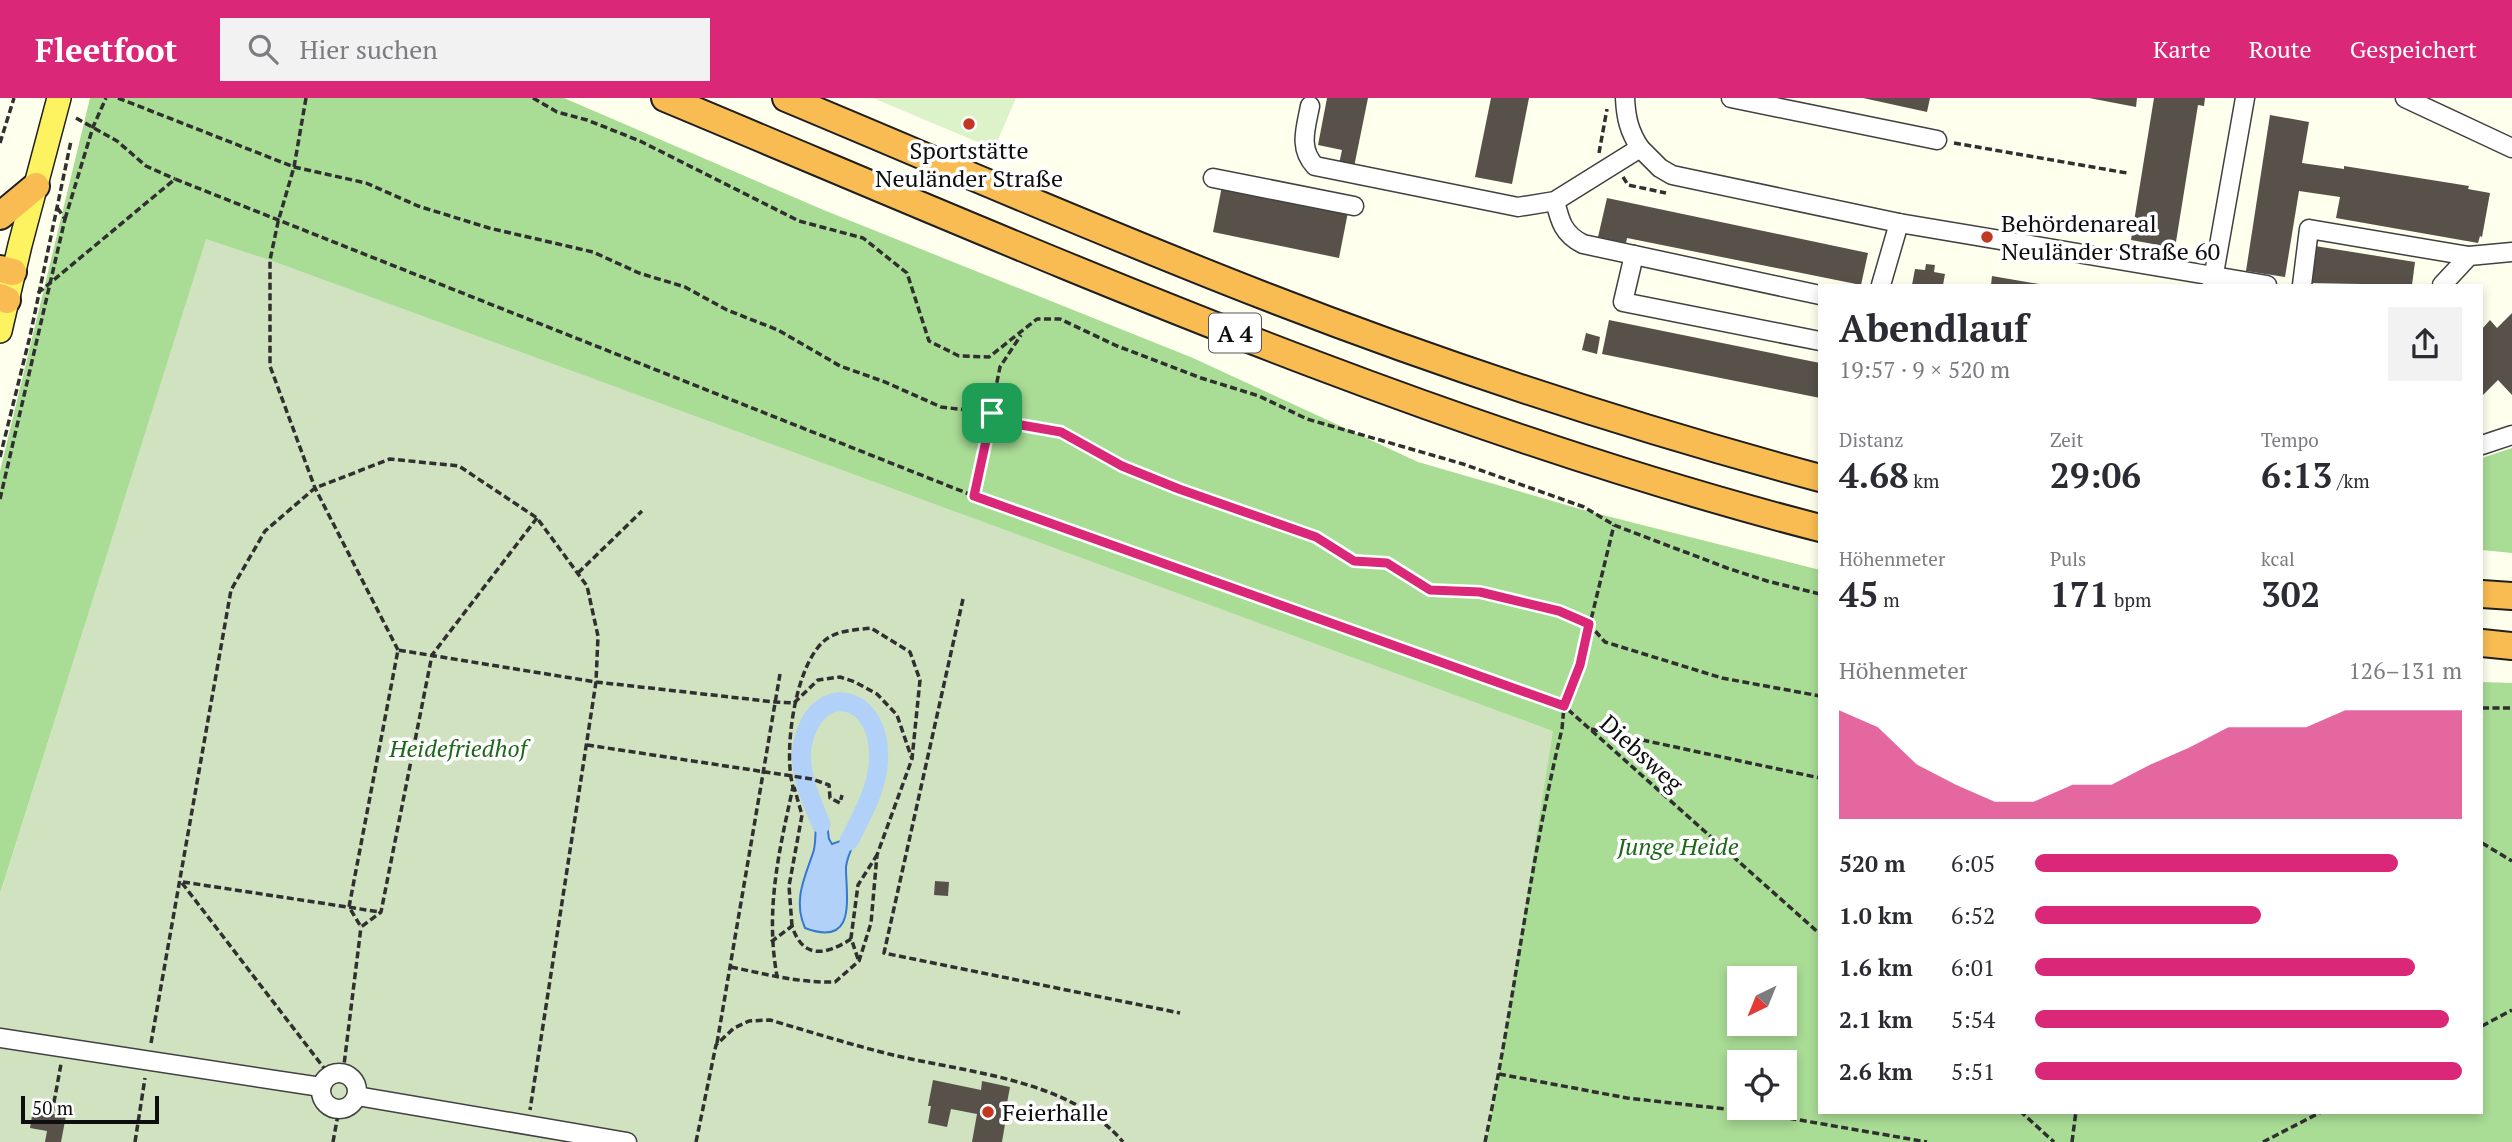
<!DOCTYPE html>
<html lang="de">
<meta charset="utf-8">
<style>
:root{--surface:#fff;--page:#f2f2f3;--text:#2b2b33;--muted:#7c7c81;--accent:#db2777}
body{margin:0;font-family:"PT Serif",serif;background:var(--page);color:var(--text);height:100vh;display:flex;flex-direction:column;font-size:26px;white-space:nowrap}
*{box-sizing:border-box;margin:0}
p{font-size:23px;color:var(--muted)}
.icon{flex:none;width:38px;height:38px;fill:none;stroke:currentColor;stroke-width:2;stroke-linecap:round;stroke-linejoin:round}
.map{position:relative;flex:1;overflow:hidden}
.sheet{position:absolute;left:1818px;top:186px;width:665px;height:830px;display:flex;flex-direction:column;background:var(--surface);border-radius:0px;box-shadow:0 4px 10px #0003}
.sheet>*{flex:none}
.needle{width:46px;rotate:223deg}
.controls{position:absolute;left:1727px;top:868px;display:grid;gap:14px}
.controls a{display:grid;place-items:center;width:70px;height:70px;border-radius:0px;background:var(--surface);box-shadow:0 4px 10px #0003;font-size:35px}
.scale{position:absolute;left:21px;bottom:18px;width:138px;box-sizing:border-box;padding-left:7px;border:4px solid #0e0e0e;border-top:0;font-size:19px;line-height:24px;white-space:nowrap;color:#0e0e0e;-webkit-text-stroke:5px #fff;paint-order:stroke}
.pin{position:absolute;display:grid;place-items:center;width:60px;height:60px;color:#fff;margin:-30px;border-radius:14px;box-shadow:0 4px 10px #0006}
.round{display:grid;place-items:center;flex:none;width:74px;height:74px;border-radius:0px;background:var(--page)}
.overview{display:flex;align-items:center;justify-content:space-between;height:119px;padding:0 21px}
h1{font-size:38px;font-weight:800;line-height:52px}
.figures{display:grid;grid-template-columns:repeat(3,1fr);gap:10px;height:119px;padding:7px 21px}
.figures div{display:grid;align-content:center}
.figures b{font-size:35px;font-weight:800}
.figures small{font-size:19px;font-weight:400}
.figures p{font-size:19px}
.chart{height:196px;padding:14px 21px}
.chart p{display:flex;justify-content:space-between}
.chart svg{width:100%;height:126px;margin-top:7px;fill:var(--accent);opacity:.7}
ul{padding:0 21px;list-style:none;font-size:23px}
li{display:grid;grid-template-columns:112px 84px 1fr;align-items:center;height:52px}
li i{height:18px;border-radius:9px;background:var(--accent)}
header{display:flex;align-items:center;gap:42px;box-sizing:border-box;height:98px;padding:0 35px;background:var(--accent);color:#fff}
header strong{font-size:33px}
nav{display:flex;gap:38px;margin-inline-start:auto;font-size:24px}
.search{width:490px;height:63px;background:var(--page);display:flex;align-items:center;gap:18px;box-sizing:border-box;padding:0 24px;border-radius:0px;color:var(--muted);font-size:26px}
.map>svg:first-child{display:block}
</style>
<header>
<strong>Fleetfoot</strong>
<div class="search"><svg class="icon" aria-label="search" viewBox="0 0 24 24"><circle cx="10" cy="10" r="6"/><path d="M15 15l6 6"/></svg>Hier suchen</div>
<nav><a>Karte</a><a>Route</a><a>Gespeichert</a></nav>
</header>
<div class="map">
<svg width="2512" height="1044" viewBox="0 0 2512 1044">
<rect width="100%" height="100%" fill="#ffe"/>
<g fill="#a9dc95" fill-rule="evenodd">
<path d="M90 0H564L826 113 1193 260 1418 364 1587 413 1820 472V1013H2482V584L2512 585V1044H1486L1499 976 207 142 0 796V373ZM1740 880H1785V926H1740ZM1740 964H1785V1010H1740Z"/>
<path d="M2512 350V455L2482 452V360Z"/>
</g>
<path fill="#d0e2bf" d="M206 141 270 162 1553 633 1499 976 1486 1044H0V796Z"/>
<path fill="#dcf2c9" d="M873 0H1016L994 51Z"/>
<path fill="#b1d1f8" stroke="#3678d2" stroke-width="2" d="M821 726 827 727 829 741 832 746 843 742 853 747C850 755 845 764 846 773 847 804 855 849 805 830 793 803 804 781 813 755 816 747 815 736 816 727Z"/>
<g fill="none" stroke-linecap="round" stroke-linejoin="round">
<path stroke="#b1d1f8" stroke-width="19" d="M821 726C812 704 798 674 802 649 814 579 886 594 878 669 875 695 861 719 849 743"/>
</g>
<g fill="#57514a">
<path d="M1327 0H1368L1354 69 1339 66 1342 52 1318 47Z"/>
<path d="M1491 0H1529L1512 86 1475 79Z"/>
<path d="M1863 0H1930L1927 14Z"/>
<path d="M2089 0H2137L2136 9Z"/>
<path d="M2154 0H2205L2204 8 2198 7 2175 150 2131 142Z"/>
<path d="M2270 17 2309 24 2302 65 2344 71V68L2469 88 2468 91 2490 95 2482 139 2480 138 2478 145 2336 120 2340 99 2299 93 2285 179 2246 173Z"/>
<path d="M1222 88 1348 114 1339 160 1213 134Z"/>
<path d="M1607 100 1868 155 1861 187 1627 140 1626 145 1598 139Z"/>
<path d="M2315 148 2415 164 2412 187 2309 185Z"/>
<path d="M1926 166 1935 167 1934 174 1945 176 1943 187H1912L1915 171 1925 172Z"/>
<path d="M1992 178 2039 186V187H1991Z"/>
<path d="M2512 215V297L2498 282 2482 298V231L2490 222 2497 230Z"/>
<path d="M1609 222 1820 265V300L1602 256Z"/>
<path d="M1586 235 1600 239 1597 256 1582 252Z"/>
<path d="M935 783 949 784 948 798 934 797Z"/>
<path d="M933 982 981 992 982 983 1010 989 1007 1005 1014 1006 1011 1021 1006 1020 1002 1044H972L977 1016 951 1011 947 1029 928 1025 931 1008H928Z"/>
<path d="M33 1012 66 1018 61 1044H45L47 1033 30 1030Z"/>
</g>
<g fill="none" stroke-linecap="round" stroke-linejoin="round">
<g stroke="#414141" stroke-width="21">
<g id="minor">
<path d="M1731 0 1937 42"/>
<path d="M2405 0 2512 50"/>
<path d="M1310 8C1306 30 1298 50 1315 68L1518 109 1555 103 1640 50C1629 33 1626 20 1625 0"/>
<path d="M1640 50 1660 70 1672 77 1899 125 2267 187"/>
<path d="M1213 80 1354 108"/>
<path d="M1555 103C1560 123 1563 136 1583 146L1820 197"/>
<path d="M1634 157 1623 204 1820 243"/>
<path d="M1881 187 1899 125"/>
<path d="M2212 187 2245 0"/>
<path d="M2302 187 2309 131 2469 158"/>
<path d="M2442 187 2469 158 2512 154"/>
<path d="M2482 347 2512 337"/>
<path d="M0 940 321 989"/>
<circle cx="339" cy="993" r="18"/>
<path d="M357 998 627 1044"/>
</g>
</g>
<g stroke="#1f1f1f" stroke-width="26">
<path id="major" d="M0 233 20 147 59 0"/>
</g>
<g stroke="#1f1f1f" stroke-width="30">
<g id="highway">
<path d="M665 0C1044 158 1421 327 1820 430"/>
<path d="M786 0C944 66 1102 135 1262 197 1444 268 1631 329 1820 380"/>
<path d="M0 118 36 88"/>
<path d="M0 171 13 174"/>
<path d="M0 199 7 202"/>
<path d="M2482 496 2512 498"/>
<path d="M2482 545 2512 548"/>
</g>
</g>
<g stroke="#303030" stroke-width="3.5" stroke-dasharray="7 3.5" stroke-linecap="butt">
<path d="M118 0 294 69 366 85 418 108 489 130 593 154 639 175 685 189 727 212 778 232 840 268 885 284 941 309 992 315 1010 325 1061 334 1122 368 1179 391 1316 439 1354 463 1387 465 1430 492 1480 494 1559 513 1589 526 1605 544 1722 580 1820 598"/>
<path d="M306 0 294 69 278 124 270 162V268L315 390 398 552"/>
<path d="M533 0 557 14 587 22 640 43 799 123 863 140 907 175 929 243 959 258 989 259 1037 221H1060L1117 248 1201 280 1259 298 1307 321 1463 366 1584 409 1614 427 1727 470 1767 483 1820 496"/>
<path d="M76 20 117 43 146 68 175 81"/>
<path d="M0 45 14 0"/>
<path d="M1954 45 2127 75"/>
<path d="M1599 55 1607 11"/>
<path d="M1623 79 1628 87 1666 95"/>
<path d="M65 121 93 29 106 0"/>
<path d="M38 195 175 81 974 398 1564 608 1820 836"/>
<path d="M0 359 30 238 71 43"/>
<path d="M974 398 1000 269 1021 237"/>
<path d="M0 401 65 121 56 108"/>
<path d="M537 420 432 557 381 814 361 829 349 809 398 552 596 584 775 604 794 605 818 582 840 579 855 584 877 596 897 617 912 661"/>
<path d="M578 475 642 413"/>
<path d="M963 501 884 855 1180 915"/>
<path d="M2482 610H2512"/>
<path d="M1591 631 1820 680"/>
<path d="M587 647 812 681 829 687 830 700 840 705 842 697"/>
<path d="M2482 745 2512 763"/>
<path d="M183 784 380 814"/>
<path d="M182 785 324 970"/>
<path d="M792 828 789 788 802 717 794 689"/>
<path d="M771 844 792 828C803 862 826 857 851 841"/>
<path d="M858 861 851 840 858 787 877 757"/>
<path d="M731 869C765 876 799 885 835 884L859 863 871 825 877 757 912 661 920 582 910 554 871 530C856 532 836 532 824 543 795 568 783 653 793 689 779 753 765 812 777 878"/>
<path d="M2482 928 2512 912"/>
<path d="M151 945 231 492 265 433 315 390 390 361 459 368 537 420 587 488 598 538 596 584 530 1012"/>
<path d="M717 945 780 576"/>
<path d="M343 975 361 829"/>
<path d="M1499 976 1627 1000 1753 1014 1927 1044"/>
<path d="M2020 1013 2054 1044"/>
<path d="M52 1015 61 966"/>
<path d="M135 1044 145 980"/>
<path d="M333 1044 339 1011"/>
<path d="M696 1044 716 947 734 930 749 923 770 922C811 934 852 947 893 957 969 975 1070 981 1123 1044"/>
<path d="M1485 1044C1514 907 1529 767 1562 631L1564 608 1580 567 1614 427"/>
<path d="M2072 1044 2076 1013"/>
<path d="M2263 1044 2323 1013"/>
</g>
<use href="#minor" stroke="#fff" stroke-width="18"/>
<use href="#major" stroke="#fdf361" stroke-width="23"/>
<use href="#highway" stroke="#f9bc52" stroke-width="26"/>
</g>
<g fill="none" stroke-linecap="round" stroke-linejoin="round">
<g stroke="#fff" stroke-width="14">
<path id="route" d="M992 315 1010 325 1061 334 1122 368 1179 391 1316 439 1354 463 1387 465 1430 492 1480 494 1559 513 1589 526 1580 567 1564 608 974 398Z"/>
</g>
<use href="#route" stroke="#db2777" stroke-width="9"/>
</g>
<g fill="#c33621" stroke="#fff" stroke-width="2.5">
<circle cx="969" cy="26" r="7"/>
<circle cx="1987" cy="139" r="7"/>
<circle cx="988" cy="1014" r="7"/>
</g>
<g text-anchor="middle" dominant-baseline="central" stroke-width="7" stroke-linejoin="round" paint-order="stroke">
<rect fill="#fff" stroke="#565656" stroke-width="2" x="1209" y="215.5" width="52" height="39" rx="5"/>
<g font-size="23" font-weight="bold" fill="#0e0e0e">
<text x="1235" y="235">A 4</text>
</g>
<g font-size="24" fill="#0e0e0e" stroke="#fff" text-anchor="start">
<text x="969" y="52" text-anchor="middle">Sportstätte<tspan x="969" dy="28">Neuländer Straße</tspan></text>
<text x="2001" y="125">Behördenareal<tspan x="2001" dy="28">Neuländer Straße 60</tspan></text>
<text x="1002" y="1014">Feierhalle</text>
</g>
<g font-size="24" font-style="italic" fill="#1e681b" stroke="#fff">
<text x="458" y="650">Heidefriedhof</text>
<text x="1678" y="748">Junge Heide</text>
</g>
<g font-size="24" fill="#0e0e0e" stroke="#fff">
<text transform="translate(1642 655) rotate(42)">Diebsweg</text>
</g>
</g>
</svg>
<div class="controls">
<a><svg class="needle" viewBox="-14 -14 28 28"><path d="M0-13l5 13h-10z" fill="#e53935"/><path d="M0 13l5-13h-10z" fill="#7c7c81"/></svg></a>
<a><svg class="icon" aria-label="locate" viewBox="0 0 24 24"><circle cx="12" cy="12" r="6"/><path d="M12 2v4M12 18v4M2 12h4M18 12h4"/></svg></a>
</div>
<div class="scale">50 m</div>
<div class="pin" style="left:992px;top:315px;background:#1e9e55"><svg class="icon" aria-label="arrive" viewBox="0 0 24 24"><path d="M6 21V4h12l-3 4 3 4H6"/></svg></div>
<section class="sheet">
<div class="overview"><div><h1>Abendlauf</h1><p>19:57 · 9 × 520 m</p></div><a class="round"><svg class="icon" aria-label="share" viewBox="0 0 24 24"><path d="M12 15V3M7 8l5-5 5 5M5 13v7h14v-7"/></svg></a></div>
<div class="figures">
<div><p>Distanz</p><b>4.68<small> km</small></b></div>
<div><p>Zeit</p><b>29:06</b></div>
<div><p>Tempo</p><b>6:13<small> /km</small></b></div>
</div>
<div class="figures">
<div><p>Höhenmeter</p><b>45<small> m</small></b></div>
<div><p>Puls</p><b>171<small> bpm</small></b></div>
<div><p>kcal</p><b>302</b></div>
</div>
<div class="chart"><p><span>Höhenmeter</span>126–131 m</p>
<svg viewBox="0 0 160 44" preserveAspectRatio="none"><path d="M0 44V6L10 12L20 25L30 32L40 38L50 38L60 32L70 32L80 25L90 19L100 12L110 12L120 12L130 6L140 6L150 6L160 6V44z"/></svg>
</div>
<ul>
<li><b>520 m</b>6:05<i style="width:85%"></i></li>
<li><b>1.0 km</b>6:52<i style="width:53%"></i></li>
<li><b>1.6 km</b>6:01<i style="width:89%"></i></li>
<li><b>2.1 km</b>5:54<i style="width:97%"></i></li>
<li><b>2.6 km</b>5:51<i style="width:100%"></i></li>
</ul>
</section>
</div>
